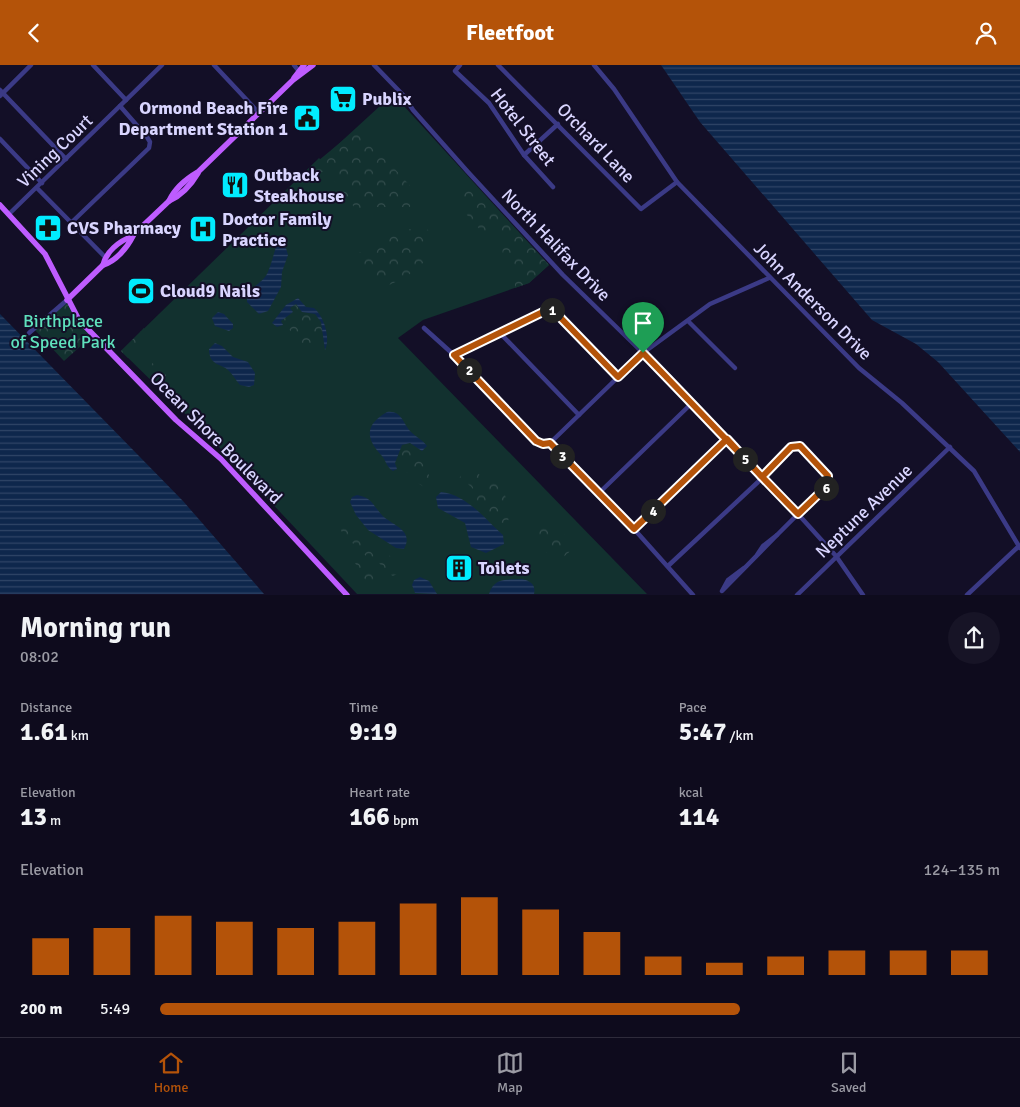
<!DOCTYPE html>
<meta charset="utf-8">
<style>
:root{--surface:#0e0b1d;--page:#171426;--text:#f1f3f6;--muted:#9b9ba4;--line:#2e2b3b;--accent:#b45309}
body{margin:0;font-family:Signika,sans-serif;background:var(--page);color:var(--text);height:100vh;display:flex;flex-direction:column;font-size:19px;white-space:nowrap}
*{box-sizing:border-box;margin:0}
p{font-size:16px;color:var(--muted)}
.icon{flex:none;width:28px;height:28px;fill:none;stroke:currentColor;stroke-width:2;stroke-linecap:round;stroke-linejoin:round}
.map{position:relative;height:530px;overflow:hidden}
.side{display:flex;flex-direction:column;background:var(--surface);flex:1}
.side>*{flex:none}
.pin{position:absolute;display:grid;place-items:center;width:42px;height:42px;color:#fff;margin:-51px -21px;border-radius:50% 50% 50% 0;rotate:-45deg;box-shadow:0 0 5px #0007}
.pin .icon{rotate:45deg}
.km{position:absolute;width:25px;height:25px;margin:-12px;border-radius:50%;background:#222;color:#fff;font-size:14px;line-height:25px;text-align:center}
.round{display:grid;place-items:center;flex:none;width:52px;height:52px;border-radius:26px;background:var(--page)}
.summary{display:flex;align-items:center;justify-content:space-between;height:85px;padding:0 20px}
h1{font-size:28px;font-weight:700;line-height:38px}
.stats{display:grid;grid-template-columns:repeat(3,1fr);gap:8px;height:85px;padding:5px 20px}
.stats div{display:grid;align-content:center}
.stats b{font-size:25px;font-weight:700}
.stats small{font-size:14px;font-weight:400}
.stats p{font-size:14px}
.chart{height:140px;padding:10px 20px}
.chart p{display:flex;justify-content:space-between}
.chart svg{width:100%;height:90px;margin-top:5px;stroke:var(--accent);stroke-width:6}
ul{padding:0 20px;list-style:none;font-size:16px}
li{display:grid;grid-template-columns:80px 60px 1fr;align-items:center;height:38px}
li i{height:12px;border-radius:6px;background:var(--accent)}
header{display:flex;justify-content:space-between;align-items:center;height:65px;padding:0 20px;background:var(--accent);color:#fff;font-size:22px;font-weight:700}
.tab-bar{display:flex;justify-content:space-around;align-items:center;height:70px;border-top:1px solid var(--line);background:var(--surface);font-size:14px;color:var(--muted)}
.tab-bar a{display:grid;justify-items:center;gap:2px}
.tab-bar .on{color:var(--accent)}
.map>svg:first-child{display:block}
</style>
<header><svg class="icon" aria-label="back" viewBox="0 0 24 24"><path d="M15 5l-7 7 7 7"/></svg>Fleetfoot<svg class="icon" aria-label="person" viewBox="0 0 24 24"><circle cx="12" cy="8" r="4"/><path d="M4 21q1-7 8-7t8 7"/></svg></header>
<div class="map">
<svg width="1020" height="530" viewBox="0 0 1020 530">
<defs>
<pattern id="forest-crowns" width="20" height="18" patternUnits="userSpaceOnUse" patternTransform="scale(1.25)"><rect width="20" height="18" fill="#12312f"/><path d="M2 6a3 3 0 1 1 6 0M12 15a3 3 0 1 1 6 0" fill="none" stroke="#344e4e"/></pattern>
<pattern id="water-rules" width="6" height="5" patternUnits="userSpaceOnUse" patternTransform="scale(1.25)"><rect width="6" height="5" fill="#0e274c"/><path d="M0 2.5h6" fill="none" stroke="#304567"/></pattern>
</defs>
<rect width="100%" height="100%" fill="#130f27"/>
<path fill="#12312f" d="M393 29 549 200 529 218 423 255 398 273 647 529H357L220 383 121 286 319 93 321 95Z"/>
<g fill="url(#forest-crowns)">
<path d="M358 63 413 124 410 142H376L360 150 327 106 312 109 307 105Z"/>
<path d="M471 117 549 200 529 218 515 223V216L520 211 521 204 511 197V190L509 192 503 190C501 180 504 172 501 165L483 168 467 150 462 125Z"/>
<path d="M414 163 429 165 434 169 426 178 423 198 406 212 389 220 368 208 352 195 357 188 364 187 392 169Z"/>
<path d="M67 235 93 270 64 296 34 264Z"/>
<path d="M296 239 302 248 314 249C321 257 325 269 322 280L317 284H311L310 278 303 279 281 256 287 251 292 250 294 247 291 243Z"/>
<path d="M144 263 146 279 153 286 140 276 133 283 135 290 128 293 121 286Z"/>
<path d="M146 296H150L166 310 188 346 186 347 143 300Z"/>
<path d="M402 380 408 381 414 386H419L417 390 425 396 424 401 430 412 428 422H424L416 417 413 407 406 408 397 394Z"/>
<path d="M468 405 476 406 486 417 493 416 503 421 506 434 512 442 507 449H509L508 458 499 467 461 433 468 432 474 425 466 417 460 422 457 418 462 408H467Z"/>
<path d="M341 450 345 457 363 471 365 480 360 484 351 477H344L340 473 343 471 338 456Z"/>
<path d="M547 461C558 466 570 470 576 481L559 496 536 480 540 464Z"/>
<path d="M371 480 385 486 401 503 399 508 393 511C386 508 386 505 381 500 376 494 368 495 362 487L363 483Z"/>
<path d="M361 488 377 508 375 517 367 518 352 493 360 491Z"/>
</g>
<g fill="url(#water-rules)">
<path d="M661 0H1020V387L938 297 916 279 872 255 700 57Z"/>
<path d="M279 180 286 183 288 190 282 207 281 222 268 246 259 249 247 237C247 222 260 221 267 209 271 201 273 191 276 182Z"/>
<path d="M298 233 306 242 314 243C324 251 331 274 325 285L321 257 315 249 302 247 296 239 290 243 293 247 281 256 283 260 277 262 272 258 286 240Z"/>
<path d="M218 247 224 249 233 259V263L229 266 215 261 212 253Z"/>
<path d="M0 249 183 436 264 529H0Z"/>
<path d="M215 278 222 281 233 292 248 297 255 308 254 320 249 322 240 320C236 316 234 311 230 307 223 298 209 302 209 284Z"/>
<path d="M387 347C402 345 403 359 411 367 416 372 423 375 427 381L422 386 410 378 402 380 395 398 397 404 393 406C387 403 386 396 382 391 366 374 364 360 387 347Z"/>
<path d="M441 427C466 429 486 455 503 470L504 479 486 488 471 482 465 458 438 443 436 432Z"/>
<path d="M357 430C372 433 372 439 381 449 390 460 415 464 404 484L396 483 368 465 356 450 350 437 352 432Z"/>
<path d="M420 512 429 516 437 529 415 528 412 520 414 515Z"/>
<path d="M522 514C531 516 536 520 534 529H489C494 512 507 515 522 514Z"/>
</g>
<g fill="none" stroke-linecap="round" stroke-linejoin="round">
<g stroke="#3b3a86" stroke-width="4.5">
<path d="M93 0 126 35"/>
<path d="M214 0 259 48"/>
<path d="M294 0 298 5"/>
<path d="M374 0 404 31 413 45 468 107 563 210 643 288 798 449 836 491 863 530"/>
<path d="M460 0 455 6 489 38 524 90 553 122"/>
<path d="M498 0 641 144 677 117"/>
<path d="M594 0 614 24 677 117 859 303 902 338 974 406 1020 483"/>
<path d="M0 25 66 94"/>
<path d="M0 31 31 0"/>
<path d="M0 74 42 118"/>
<path d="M524 90 558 59"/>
<path d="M37 123 105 192"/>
<path d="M9 149 162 0"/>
<path d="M72 157 149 83 150 77 147 72 120 41"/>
<path d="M688 256 735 303"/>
<path d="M424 263 454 290 536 376 543 379 550 378"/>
<path d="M499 267 579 350"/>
<path d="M29 268 67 235"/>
<path d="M454 290 549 244 555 247 618 312"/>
<path d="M550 378 643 288 710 239 769 213"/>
<path d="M550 378 634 464 693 530"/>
<path d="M599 428 692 338"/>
<path d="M634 464 727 374"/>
<path d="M668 501 758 417 789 384 798 380 826 408 828 419 777 470"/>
<path d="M744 503 728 515 722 526 777 470 763 481 757 490"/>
<path d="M797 530 950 382"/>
<path d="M967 530 1019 481"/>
</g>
<g stroke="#be5cff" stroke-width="5.5">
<path d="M294 13 304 0"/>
<path d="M169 136C175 123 186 114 198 107L293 15 313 0"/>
<path d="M0 140 45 189 79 255 176 355 221 394 347 530"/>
<path d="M103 200C106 187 119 176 131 172L169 136C182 130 191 120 198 108"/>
<path d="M67 235 103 200C116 196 127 183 133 171"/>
</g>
</g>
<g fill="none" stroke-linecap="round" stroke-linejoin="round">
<g stroke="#fff" stroke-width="10">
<path id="route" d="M643 288 618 312 555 247 549 244 454 290 536 376 543 379 550 378 634 464 727 374 762 412 791 382 800 381 828 411 827 421 798 449C746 396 695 341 643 288"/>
</g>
<use href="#route" stroke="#b45309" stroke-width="6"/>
</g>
<defs>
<g id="supermarket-square" transform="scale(1.4375)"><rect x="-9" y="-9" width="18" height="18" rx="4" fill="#01ecff" stroke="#130f27"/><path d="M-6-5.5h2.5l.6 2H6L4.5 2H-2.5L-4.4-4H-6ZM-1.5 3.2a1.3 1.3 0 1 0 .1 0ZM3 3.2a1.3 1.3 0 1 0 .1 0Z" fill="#111"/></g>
<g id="civic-square" transform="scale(1.4375)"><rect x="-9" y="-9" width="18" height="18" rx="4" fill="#01ecff" stroke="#130f27"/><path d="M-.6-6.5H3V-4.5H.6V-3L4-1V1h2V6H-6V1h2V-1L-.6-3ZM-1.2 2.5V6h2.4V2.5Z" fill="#111"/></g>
<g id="restaurant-square" transform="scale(1.4375)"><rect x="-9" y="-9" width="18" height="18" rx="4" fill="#01ecff" stroke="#130f27"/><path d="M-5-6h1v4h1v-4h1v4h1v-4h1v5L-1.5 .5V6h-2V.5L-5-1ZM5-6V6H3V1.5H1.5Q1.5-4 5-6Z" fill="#111"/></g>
<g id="pharmacy-square" transform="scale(1.4375)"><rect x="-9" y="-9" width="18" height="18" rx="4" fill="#01ecff" stroke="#130f27"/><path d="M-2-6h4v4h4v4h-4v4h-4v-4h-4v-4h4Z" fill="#111"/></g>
<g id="hospital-square" transform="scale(1.4375)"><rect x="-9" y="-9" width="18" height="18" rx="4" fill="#01ecff" stroke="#130f27"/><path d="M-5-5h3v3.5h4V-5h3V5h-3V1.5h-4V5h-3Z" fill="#111"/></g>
<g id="stadium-square" transform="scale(1.4375)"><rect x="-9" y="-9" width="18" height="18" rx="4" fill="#01ecff" stroke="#130f27"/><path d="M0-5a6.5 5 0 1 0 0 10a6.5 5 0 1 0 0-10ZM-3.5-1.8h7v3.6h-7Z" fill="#111"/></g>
<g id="building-square" transform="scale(1.4375)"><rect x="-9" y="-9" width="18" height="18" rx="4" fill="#01ecff" stroke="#130f27"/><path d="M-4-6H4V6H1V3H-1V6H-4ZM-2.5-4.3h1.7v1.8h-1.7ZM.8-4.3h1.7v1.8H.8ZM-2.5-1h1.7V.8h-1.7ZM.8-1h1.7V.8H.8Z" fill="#111"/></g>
</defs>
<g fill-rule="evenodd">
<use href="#supermarket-square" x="343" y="34"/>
<use href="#civic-square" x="307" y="53"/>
<use href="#restaurant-square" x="235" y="120"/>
<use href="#pharmacy-square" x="48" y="163"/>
<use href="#hospital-square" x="203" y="164"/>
<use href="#stadium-square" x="141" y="226"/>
<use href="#building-square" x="459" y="503"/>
</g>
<g text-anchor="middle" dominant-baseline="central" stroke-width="4" stroke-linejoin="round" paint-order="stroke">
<g font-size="18" font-weight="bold" fill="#d9d5ff" stroke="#130f27" text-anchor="start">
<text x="362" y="34">Publix</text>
<text x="288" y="43" text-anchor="end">Ormond Beach Fire<tspan x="288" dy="21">Department Station 1</tspan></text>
<text x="254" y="110">Outback<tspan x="254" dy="21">Steakhouse</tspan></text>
<text x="222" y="154">Doctor Family<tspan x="222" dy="21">Practice</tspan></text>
<text x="67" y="163">CVS Pharmacy</text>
<text x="160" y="226">Cloud9 Nails</text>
<text x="478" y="503">Toilets</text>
</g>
<g font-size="18" fill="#d9d5ff" stroke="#130f27">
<text transform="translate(523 62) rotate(52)">Hotel Street</text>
<text transform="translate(596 78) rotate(46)">Orchard Lane</text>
<text transform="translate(55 86) rotate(-44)">Vining Court</text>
<text transform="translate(556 180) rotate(46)">North Halifax Drive</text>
<text transform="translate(813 236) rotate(45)">John Anderson Drive</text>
<text transform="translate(216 373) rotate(45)">Ocean Shore Boulevard</text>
<text transform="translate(864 446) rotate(-44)">Neptune Avenue</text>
</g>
<g font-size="18" fill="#5fe1bd" stroke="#130f27">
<text x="63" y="256">Birthplace<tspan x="63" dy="21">of Speed Park</tspan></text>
</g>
</g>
</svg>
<div class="pin" style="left:643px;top:288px;background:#1e9e55"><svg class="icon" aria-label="arrive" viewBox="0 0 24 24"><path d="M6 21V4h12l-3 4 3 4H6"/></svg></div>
<b class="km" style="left:552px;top:245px">1</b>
<b class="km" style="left:469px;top:305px">2</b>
<b class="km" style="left:562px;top:391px">3</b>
<b class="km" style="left:653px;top:446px">4</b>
<b class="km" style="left:745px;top:394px">5</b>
<b class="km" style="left:826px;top:423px">6</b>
</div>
<section class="side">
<div class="summary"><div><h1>Morning run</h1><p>08:02</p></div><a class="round"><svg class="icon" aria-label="share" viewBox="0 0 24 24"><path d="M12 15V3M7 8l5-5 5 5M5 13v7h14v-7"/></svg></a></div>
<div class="stats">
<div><p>Distance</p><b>1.61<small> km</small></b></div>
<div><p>Time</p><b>9:19</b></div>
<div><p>Pace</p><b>5:47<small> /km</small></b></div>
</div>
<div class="stats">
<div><p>Elevation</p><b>13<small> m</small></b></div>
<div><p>Heart rate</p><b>166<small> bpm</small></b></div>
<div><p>kcal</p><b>114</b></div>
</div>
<div class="chart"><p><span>Elevation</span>124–135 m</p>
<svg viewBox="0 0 160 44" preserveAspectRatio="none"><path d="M5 44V26M15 44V21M25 44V15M35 44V18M45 44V21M55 44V18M65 44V9M75 44V6M85 44V12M95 44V23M105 44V35M115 44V38M125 44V35M135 44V32M145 44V32M155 44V32"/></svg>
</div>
<ul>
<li><b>200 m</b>5:49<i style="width:69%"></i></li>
</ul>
</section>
<nav class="tab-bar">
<a class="on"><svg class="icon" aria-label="home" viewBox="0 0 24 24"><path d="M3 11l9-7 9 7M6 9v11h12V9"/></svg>Home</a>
<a><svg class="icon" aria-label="map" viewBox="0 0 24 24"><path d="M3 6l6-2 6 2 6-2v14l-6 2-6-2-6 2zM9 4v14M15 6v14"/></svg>Map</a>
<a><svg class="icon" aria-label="saved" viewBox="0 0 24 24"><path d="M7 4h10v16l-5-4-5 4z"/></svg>Saved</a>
</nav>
